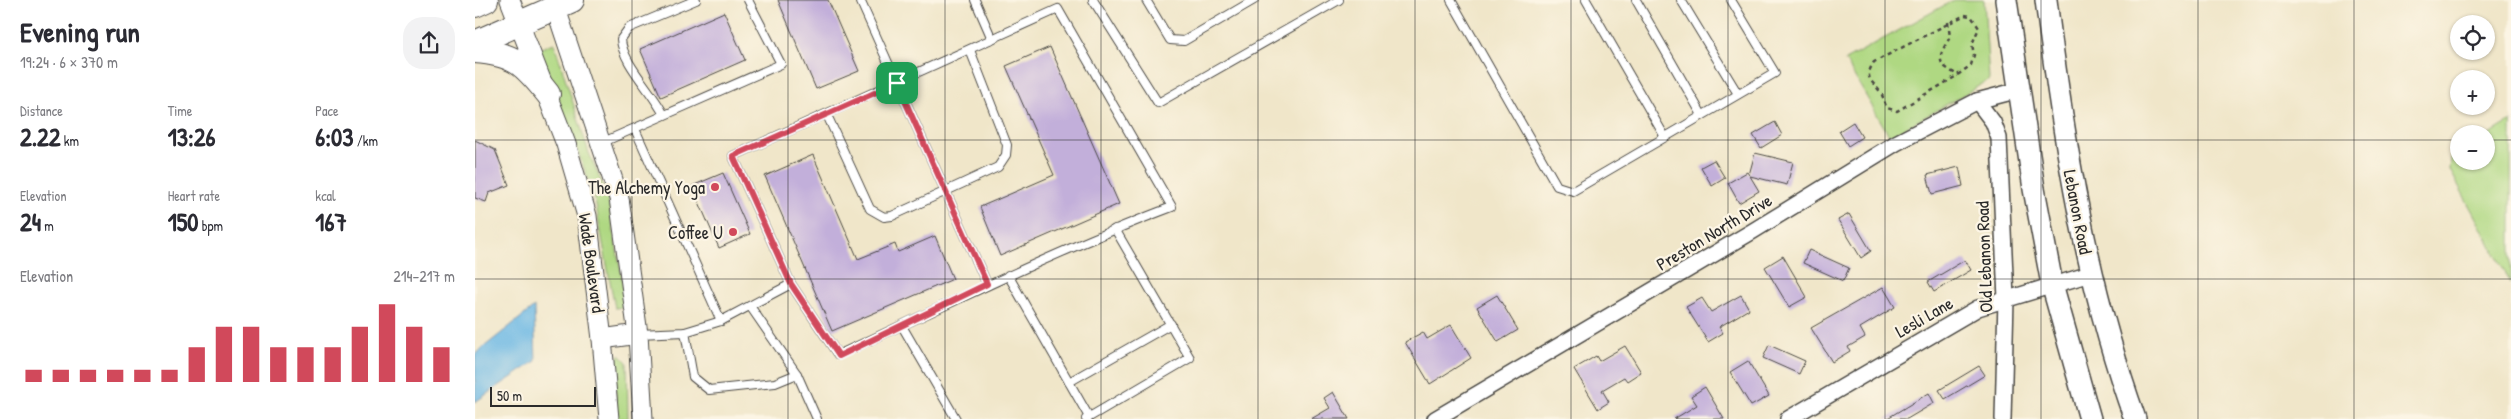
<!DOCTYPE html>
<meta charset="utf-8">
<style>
:root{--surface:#fff;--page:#f2f2f3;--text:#2b2b33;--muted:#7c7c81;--accent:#d1495b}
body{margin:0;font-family:"Patrick Hand",sans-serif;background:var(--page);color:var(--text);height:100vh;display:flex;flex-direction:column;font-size:19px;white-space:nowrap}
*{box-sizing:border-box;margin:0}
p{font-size:16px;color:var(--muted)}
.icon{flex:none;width:28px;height:28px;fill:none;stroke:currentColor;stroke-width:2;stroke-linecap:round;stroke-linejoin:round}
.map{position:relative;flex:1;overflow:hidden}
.details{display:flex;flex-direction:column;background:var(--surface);width:475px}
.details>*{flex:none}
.fabs{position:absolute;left:1975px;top:15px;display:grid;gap:10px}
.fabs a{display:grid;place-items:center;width:45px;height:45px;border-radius:50%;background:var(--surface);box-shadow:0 1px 4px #0004;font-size:25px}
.scale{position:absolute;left:15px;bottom:12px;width:106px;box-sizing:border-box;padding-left:5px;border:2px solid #2b2b2b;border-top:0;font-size:14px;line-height:18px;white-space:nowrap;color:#2b2b2b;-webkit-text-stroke:4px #fcf5e5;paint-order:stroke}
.pin{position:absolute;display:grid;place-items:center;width:42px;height:42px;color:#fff;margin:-21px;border-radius:10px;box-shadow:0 2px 8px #0006}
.round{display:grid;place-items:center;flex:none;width:52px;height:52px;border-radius:20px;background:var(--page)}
.headline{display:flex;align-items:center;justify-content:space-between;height:85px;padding:0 20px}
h1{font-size:28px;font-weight:800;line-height:38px}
.figures{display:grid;grid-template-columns:repeat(3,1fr);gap:8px;height:85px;padding:5px 20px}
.figures div{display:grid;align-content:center}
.figures b{font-size:25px;font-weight:800}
.figures small{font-size:14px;font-weight:400}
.figures p{font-size:14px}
.chart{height:140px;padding:10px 20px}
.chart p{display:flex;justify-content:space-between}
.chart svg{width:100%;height:90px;margin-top:5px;stroke:var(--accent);stroke-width:6}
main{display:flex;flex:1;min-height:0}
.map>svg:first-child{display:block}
</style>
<main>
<section class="details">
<div class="headline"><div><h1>Evening run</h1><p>19:24 · 6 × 370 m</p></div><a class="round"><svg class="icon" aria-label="share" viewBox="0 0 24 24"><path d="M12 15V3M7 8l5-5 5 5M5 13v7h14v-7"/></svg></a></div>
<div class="figures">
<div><p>Distance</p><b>2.22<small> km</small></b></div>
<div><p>Time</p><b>13:26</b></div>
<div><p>Pace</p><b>6:03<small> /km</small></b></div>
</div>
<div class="figures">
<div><p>Elevation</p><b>24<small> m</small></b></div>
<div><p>Heart rate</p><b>150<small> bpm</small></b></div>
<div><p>kcal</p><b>167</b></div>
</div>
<div class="chart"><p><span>Elevation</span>214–217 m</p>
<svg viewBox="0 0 160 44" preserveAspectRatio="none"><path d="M5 44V38M15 44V38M25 44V38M35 44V38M45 44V38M55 44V38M65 44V27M75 44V17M85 44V17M95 44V27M105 44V27M115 44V27M125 44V17M135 44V6M145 44V17M155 44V27"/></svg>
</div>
</section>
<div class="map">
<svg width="2036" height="419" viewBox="0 0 2036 419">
<rect width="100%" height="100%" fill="#fcf5e5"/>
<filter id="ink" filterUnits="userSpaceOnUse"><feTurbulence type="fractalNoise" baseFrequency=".02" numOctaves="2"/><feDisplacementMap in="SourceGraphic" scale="10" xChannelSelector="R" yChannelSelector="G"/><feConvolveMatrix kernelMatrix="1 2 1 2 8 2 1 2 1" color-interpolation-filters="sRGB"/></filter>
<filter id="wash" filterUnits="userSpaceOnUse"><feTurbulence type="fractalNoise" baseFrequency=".0096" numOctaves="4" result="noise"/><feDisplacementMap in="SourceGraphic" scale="20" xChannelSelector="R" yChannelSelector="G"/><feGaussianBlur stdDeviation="1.12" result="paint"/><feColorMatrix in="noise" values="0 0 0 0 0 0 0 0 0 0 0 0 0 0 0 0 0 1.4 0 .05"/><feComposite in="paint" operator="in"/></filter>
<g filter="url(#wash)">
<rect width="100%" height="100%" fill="#f0e6c9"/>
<g fill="#afd882" stroke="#6d8256">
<path d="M1479 0H1509L1514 80 1415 137 1370 60Z"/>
<path d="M79 43 114 153 132 195 147 278 149 307 140 308 119 195 64 49Z"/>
<path d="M2036 121V283L1975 170 1976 157 1984 152V161H2011V136Z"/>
<path d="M145 355 152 362 153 419H142L139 362Z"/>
</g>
<path fill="#6bb7e4" stroke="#4b7188" d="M59 307 61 361 0 402V354Z"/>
<g id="blocks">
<g fill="#c2afda">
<path d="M303 0H353L384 71 341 89Z"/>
<path d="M249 12 270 60 186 97 165 49Z"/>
<path d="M575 47 644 204 525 256 505 207 579 175 531 66Z"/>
<path d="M1300 122 1307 135 1286 148 1278 135Z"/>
<path d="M1378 122 1387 137 1373 146 1364 131Z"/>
<path d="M0 140 20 150 34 185 14 193 11 202 0 198Z"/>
<path d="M1280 153 1318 162 1312 185 1275 176 1284 191 1264 203 1253 183 1272 172 1274 175Z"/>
<path d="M338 155 383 259 420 244 423 252 460 236 478 279 357 331 290 176Z"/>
<path d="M1239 160 1250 178 1237 186 1226 167Z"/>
<path d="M1484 167 1488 186 1457 194 1452 175Z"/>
<path d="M248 173 275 234 244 248 217 186Z"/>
<path d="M1374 214 1396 251 1386 258 1363 220Z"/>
<path d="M1334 250 1374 268 1368 281 1328 263Z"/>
<path d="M1308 256 1332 297 1314 307 1290 267Z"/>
<path d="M1490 260 1496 270 1459 292 1453 282Z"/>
<path d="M1408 287 1420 307 1385 328 1390 337 1373 347 1375 351 1357 362 1336 328Z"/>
<path d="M1022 295 1043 330 1023 342 1002 307Z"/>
<path d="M1266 295 1274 309 1244 327 1248 333 1233 342 1211 307 1227 298 1236 312Z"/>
<path d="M976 325 996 358 955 384 930 342 948 332 952 339Z"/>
<path d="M1294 345 1330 361 1324 374 1288 358Z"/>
<path d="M1150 346 1166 372 1152 381 1149 377 1127 390 1134 402 1123 409 1099 369 1121 356 1124 361Z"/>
<path d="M1273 361 1294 396 1276 406 1255 372Z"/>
<path d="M1504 366 1510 375 1470 399 1464 390Z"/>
<path d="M1230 387 1249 419H1199L1222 405 1216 396Z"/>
<path d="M858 392 874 419H836L855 408 849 398Z"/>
<path d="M1454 393 1459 403 1432 419H1411Z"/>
</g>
</g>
</g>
<g filter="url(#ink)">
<use href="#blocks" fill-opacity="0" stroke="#494743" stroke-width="1"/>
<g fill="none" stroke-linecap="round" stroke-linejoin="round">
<g stroke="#494743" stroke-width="10">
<g id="service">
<path d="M385 0 512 284"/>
<path d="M500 0 517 39"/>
<path d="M618 0 683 103 864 0"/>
<path d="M671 0 695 40 709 41 779 0"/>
<path d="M976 0 1082 186 1098 191 1300 73 1256 0"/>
<path d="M1111 0 1190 137"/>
<path d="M1161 0 1227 115"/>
<path d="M1206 0 1263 94"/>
<path d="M583 9 697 207C583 250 474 304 363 355L316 284 258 156Z"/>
<path d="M189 115C178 92 147 63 146 39L154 28 221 0"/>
<path d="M352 115 395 209 409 217 417 216 523 167 531 155 532 145 495 50"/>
<path d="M160 129 246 321"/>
<path d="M126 143 306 64 273 0"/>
<path d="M533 275 614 417"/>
<path d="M427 326 481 419"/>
<path d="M210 332 218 377 234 390 300 383 322 374 275 306"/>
<path d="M163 334 210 332 246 321 316 284"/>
<path d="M322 374 342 419"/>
<path d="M594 382 696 324"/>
<path d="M611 419 715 358 640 229"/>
</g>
</g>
<g stroke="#494743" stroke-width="18">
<g id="minor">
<path d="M1502 101 1518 122 1524 138 1531 299 1528 419"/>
<path d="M960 419 1278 231 1421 143 1502 101 1544 90"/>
<path d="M1313 419 1503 308 1615 274"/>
</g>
</g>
<g stroke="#494743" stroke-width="21">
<g id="tertiary">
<path d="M35 0 91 144 112 216 127 339 134 419"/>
<path d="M78 0 144 198 163 334 168 419"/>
<path d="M127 339 163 334"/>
</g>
</g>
<g stroke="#494743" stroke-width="24">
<g id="secondary">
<path d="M1531 0 1559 189 1577 284 1615 419"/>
<path d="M1571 0C1589 143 1611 283 1660 419"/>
</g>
</g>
<g stroke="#494743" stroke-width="26">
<g id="primary">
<path d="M0 5 11 0"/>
<path d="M0 43 97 0"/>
<path d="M0 51C40 54 49 64 73 94"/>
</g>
</g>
<g stroke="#494743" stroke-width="2.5" stroke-dasharray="4 4" stroke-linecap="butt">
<path d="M1490 15 1496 16 1504 28 1497 44 1499 55 1496 65 1480 77 1422 111 1412 108C1409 103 1409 98 1406 93 1397 80 1388 79 1399 62Z"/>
<path d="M1473 22 1475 37C1470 47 1458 60 1473 69 1476 72 1479 72 1483 76"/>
</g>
<use href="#service" stroke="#fff" stroke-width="8"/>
<use href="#minor" stroke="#fff" stroke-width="15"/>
<use href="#tertiary" stroke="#fff" stroke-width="19"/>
<use href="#secondary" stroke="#fff" stroke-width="21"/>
<use href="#primary" stroke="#fff" stroke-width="24"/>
</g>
</g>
<g fill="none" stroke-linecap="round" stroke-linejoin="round" filter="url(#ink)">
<g stroke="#fff" stroke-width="10">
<path id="route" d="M422 83 512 284 364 356 316 284 258 156Z"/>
</g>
<use href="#route" stroke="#d1495b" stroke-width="6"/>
</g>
<path fill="none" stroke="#2b2b2b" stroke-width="1" stroke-opacity="0.55" d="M157 0V419M313 0V419M470 0V419M626 0V419M783 0V419M940 0V419M1096 0V419M1253 0V419M1410 0V419M1566 0V419M1723 0V419M1879 0V419M0 140H1984M2011 140H2036M0 279H2036"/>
<g fill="#d1495b" stroke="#fcf5e5" stroke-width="2">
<circle cx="240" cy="187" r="5"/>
<circle cx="258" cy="232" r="5"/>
</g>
<g text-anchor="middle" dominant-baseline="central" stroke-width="4.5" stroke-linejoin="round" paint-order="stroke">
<g font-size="18" fill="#2b2b2b" stroke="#fcf5e5" text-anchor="end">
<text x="230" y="187">The Alchemy Yoga</text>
<text x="248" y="232">Coffee U</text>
</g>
<g font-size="18" fill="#2b2b2b" stroke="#fcf5e5">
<text transform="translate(1603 212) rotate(79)">Lebanon Road</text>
<text transform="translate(1239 232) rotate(-31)">Preston North Drive</text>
<text transform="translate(1509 257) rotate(-92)">Old Lebanon Road</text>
<text transform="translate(117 263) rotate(82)">Wade Boulevard</text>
<text transform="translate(1449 317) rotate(-30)">Lesli Lane</text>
</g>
</g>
</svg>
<div class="fabs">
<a><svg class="icon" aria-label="locate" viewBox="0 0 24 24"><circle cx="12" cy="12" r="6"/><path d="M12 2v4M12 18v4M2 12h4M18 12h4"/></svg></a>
<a>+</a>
<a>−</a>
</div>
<div class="scale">50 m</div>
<div class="pin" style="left:422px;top:83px;background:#1e9e55"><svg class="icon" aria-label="arrive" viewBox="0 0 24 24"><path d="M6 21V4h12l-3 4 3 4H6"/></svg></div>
</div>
</main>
